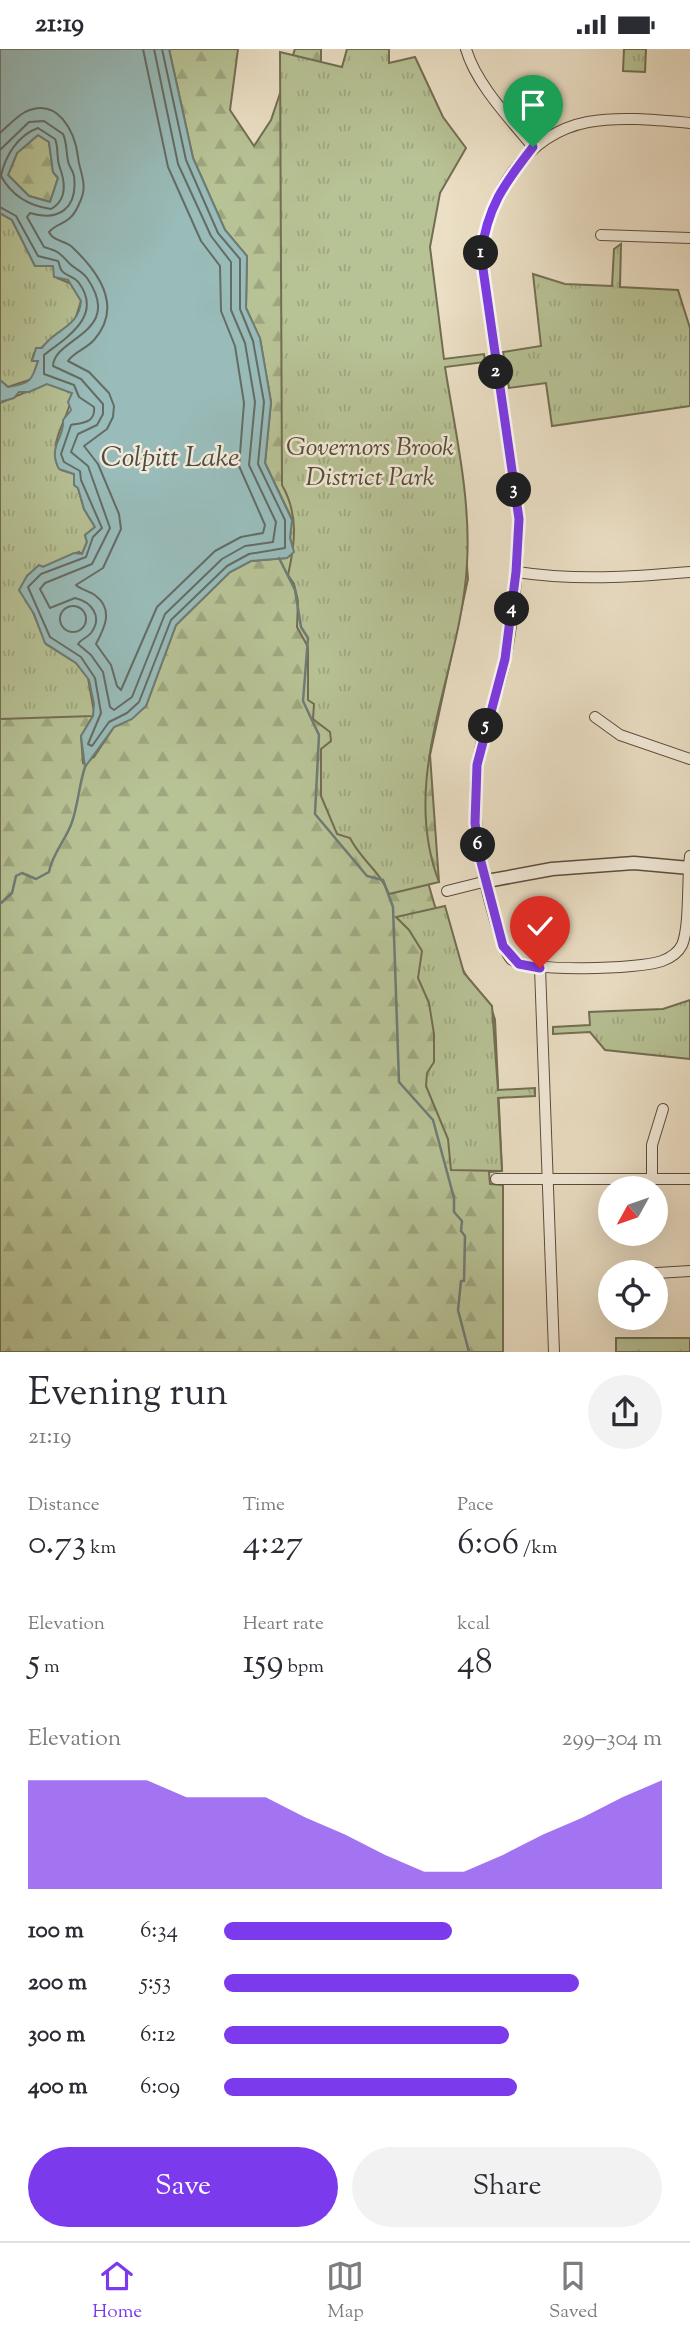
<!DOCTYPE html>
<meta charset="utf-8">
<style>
:root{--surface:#fff;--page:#f2f2f3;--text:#2b2b33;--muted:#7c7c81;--line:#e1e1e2;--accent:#7c3aed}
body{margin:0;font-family:"Sorts Mill Goudy",serif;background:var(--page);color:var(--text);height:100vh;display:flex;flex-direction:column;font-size:26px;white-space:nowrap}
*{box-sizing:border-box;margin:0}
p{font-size:23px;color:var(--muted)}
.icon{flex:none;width:38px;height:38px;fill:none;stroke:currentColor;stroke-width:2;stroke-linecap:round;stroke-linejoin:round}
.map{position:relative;height:1303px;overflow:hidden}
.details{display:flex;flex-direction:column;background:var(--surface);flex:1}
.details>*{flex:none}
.needle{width:46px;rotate:230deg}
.tools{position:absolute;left:598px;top:1127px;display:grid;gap:14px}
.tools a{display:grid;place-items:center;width:70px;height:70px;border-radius:50%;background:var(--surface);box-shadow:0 7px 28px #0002;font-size:35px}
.pin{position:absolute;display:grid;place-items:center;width:60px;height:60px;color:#fff;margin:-72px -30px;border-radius:50% 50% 50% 0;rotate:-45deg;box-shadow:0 0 7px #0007}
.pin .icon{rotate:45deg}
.km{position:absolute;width:35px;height:35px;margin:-18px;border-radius:50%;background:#222;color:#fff;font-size:19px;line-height:35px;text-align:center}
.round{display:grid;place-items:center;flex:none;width:74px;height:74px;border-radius:37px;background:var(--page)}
.head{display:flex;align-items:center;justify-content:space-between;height:119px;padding:0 28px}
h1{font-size:38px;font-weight:600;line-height:52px}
.figures{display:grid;grid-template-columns:repeat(3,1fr);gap:10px;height:119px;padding:7px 28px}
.figures div{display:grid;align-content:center}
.figures b{font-size:35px;font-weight:600}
.figures small{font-size:19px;font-weight:400}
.figures p{font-size:19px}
.chart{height:196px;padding:14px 28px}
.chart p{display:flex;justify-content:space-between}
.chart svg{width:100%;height:126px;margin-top:7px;fill:var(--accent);opacity:.7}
.action{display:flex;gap:14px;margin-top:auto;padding:14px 28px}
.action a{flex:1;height:80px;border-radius:42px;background:var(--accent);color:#fff;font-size:28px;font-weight:600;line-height:80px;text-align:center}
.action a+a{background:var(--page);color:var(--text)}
ul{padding:0 28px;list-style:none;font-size:23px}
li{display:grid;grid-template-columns:112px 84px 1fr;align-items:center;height:52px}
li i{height:18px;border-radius:9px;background:var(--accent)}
.status{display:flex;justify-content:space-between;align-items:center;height:49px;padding:0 35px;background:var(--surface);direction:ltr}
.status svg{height:19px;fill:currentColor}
.tab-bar{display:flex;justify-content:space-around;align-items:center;height:98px;border-top:2px solid var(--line);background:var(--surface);font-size:19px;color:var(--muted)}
.tab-bar a{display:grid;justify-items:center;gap:4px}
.tab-bar .active{color:var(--accent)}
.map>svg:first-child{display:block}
</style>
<div class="status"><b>21:19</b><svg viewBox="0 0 49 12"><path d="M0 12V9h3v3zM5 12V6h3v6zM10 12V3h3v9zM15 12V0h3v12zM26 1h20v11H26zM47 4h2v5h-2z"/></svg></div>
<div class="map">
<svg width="690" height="1303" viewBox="0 0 690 1303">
<defs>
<pattern id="forest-firs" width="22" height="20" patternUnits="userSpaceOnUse" patternTransform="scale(1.75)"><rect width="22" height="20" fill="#b7c295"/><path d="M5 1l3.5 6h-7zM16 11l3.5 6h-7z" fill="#9ea67f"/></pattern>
<pattern id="park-tufts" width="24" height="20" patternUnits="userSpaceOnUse" patternTransform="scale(1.75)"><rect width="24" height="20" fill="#b7c295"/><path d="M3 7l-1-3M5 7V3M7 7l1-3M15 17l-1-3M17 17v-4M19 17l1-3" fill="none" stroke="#9ea67f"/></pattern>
</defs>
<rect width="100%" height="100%" fill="#ebdfc5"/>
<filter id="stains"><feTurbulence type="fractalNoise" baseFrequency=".00286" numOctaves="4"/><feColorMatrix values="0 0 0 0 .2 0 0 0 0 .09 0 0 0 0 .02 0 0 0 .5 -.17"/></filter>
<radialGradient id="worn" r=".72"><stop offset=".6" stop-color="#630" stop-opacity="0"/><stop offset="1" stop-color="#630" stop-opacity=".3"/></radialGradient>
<g fill="url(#forest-firs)" stroke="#726e52" stroke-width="2">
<path d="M169 0H238L230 61 254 97 271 71 295 0H321V29L461 442 468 530 430 706 439 833 427 830C435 861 449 900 466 926 476 942 491 952 495 971L502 1122 489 1123 490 1135 503 1136V1303H0V428L43 518 93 667 81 687 83 714 94 708 114 678 131 670 146 657 176 576 230 523 251 512 286 509 294 502 290 489 292 470 265 414 271 353 260 290 246 259 247 207 225 181 193 109Z"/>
<path d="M38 86 49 93 53 123 58 129 50 153 29 147 8 126 17 104Z"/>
</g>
<g fill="url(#park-tufts)" stroke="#726e52" stroke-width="2">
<path d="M347 0H389V14L415 8 443 68 466 99 440 144 430 198 444 310 484 305 485 313 445 318C455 382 471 449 467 514 462 621 398 726 439 833L389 845C380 822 361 811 350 789L337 785 321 747V700L331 692 330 683 313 670 314 655 308 651V598L297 578 298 552 294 535 288 526C295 495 299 466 282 436L280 3 342 18Z"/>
<path d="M624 0H646L645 23 623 22Z"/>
<path d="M0 164 12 171 35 217H53L57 229 72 235 81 252 74 274 34 304 32 311 38 312 32 330 8 338 0 331Z"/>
<path d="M621 195 620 238 678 241 690 279V357L552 377 546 334 509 339 503 303 541 297 533 225 565 235 612 237 614 200Z"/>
<path d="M47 334 72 344C71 364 55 383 56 398 56 405 59 413 61 421L74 425V436L78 439 84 460 95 478 85 486 87 493 82 505 79 503 43 518 39 517 27 527 20 542 28 551 46 595 76 614 88 629 94 663 93 667 0 670V354Z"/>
<path d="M445 857 464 924 492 957 498 1041 535 1039V1047L498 1049 502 1122 451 1121 448 1090 426 1037 427 1024 434 1013V985L429 954 418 929 422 902 409 881 396 868Z"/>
<path d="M690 951V1010L605 1001 590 983 553 985V978L590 976 589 963 663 960Z"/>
<rect x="616" y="1289" width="74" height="14"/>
</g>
<path fill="#99bcba" stroke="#6e7c76" stroke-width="2" fill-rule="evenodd" d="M0 0H169L193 109 225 181 247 207 246 259 260 289 271 353 265 414 292 471 290 489 294 503 287 509 251 512 230 523 176 576 146 657 132 670 114 678 85 718 81 687 93 667 94 655 89 631 76 614 45 594 34 565 19 541 27 527 39 516 43 518 74 504 82 505 87 493 85 486 95 478 84 460 78 439 74 436V425L59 420C47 397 65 389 63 371L71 361 68 353 72 344 47 335 29 343H19L14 349 0 353V331L8 338C30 335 32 332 38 312H32L36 299H42C54 280 79 279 81 252L68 231 54 228 53 217H35L12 171 0 164ZM38 86 49 93 53 123 58 129 50 153 29 147 8 126 17 104Z"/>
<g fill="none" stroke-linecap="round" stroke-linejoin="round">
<g stroke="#646c65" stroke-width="2">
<path d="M38 79 55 90C59 99 56 110 60 119 65 133 67 151 51 160 29 157 12 147 1 127 5 107 18 86 38 79Z"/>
<path d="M0 84C8 77 16 68 25 63 58 47 75 83 78 108 80 126 89 135 79 155 70 177 58 172 49 183 53 192 63 191 71 197 98 222 124 257 94 291 86 300 74 303 68 312L89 323 109 344 114 357 113 368 107 380 84 397 98 415 119 465 121 480 103 519 76 536C81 541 90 542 96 547 114 561 104 580 96 595L111 616 117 637 121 641 157 558 215 502 241 488 263 484 265 476 239 417 244 354 235 297 221 262 220 217 201 192 168 118 143 0"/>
<path d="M0 101 29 73 44 72 63 85C67 94 66 102 68 112 69 118 73 121 74 127 78 159 59 173 30 164L27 168 44 198C61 203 59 204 70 215 75 220 82 222 87 229 125 284 54 288 53 317L81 330 103 355V365L97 376 78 385 71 403 88 417 110 479 92 515 45 534 40 540 50 559 75 549C92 553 103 568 91 584 87 589 81 590 78 595L91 606 103 623 110 658 114 661 132 648 165 565 222 510 245 497 273 493 276 473 249 416 255 353 245 294 231 261V213L211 187 178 115 154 0"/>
<path d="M0 158 16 167 38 207 58 212C60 215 59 219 62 222 66 227 74 227 79 234 103 267 67 288 44 306V325L74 336 79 348 94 358C96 374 82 374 71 376L61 405 64 413 80 422 81 431 102 479 93 488 86 508 41 525 28 538 50 588 81 608 95 629 101 664 88 695 92 697 109 673 127 664 139 653 171 571 227 517 249 505 285 499V471L258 415 264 353 253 292 240 260V210L218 184 186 111 162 0"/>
<circle cx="73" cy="570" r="13"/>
</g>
<g stroke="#6e7c76" stroke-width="2.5">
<path d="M279 509 295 541 301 578 308 589 303 652 319 686 315 765 367 827 383 831 393 858 399 1033 433 1071 454 1149V1163L462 1172 461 1182 465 1187 464 1232H461L458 1261 469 1303"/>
<path d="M0 855 12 844 16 827 22 824 36 830 49 823C52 805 66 791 72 773 78 756 79 736 85 718"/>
</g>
<g stroke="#5d4c3d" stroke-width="12">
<g id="minor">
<path d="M466 0C476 35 510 70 533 98"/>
<path d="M690 74C658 71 620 67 588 73 525 85 488 147 481 206L519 470C518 517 514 566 505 612 500 638 490 663 483 688 472 728 474 769 480 809 483 827 500 899 511 910 526 924 641 920 662 912 670 909 678 904 682 896 690 877 687 831 690 807"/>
<path d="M601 186 690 189"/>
<path d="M517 523C575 532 632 528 690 523"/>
<path d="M595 668 620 686 690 710"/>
<path d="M447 842 487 832"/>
<path d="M540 919 554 1303"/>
<path d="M652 1128V1096L663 1060"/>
<path d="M496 1130H690"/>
<path d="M657 1224 690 1222"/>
</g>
</g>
<g stroke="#5d4c3d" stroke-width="15">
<path id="tertiary" d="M487 832 552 820 634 814 690 819"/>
</g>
<use href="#minor" stroke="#f2ead9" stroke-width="10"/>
<use href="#tertiary" stroke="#f2ead9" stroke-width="12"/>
</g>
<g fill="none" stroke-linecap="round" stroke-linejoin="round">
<g stroke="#fff" stroke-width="14">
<path id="route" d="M533 98C504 135 487 158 481 206L519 470 516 523 505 610 477 716 475 774 481 813 503 897 519 915 540 919"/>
</g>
<use href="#route" stroke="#7c3aed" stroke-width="9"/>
</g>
<g text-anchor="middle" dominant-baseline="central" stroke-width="5" stroke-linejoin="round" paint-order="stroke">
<g font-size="26" font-style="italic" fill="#574d38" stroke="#f2ead9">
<text x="370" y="399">Governors Brook<tspan x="370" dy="30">District Park</tspan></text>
</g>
<g font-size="28" font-style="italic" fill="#4e4b43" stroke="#f2ead9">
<text x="170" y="410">Colpitt Lake</text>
</g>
</g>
<rect width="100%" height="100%" filter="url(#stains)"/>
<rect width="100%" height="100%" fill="url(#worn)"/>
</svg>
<div class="tools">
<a><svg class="needle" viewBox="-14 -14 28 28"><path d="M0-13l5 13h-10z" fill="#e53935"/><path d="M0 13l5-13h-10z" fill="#7c7c81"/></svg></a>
<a><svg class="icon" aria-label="locate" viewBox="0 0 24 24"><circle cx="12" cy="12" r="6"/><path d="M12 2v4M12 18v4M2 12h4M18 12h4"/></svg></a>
</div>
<div class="pin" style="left:533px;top:98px;background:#1e9e55"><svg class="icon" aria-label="arrive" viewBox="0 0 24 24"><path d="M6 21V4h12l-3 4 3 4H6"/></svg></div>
<div class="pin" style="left:540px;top:919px;background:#d93025"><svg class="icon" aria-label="check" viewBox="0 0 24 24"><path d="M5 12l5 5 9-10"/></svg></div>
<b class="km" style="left:481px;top:204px">1</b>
<b class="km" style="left:496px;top:323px">2</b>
<b class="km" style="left:514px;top:441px">3</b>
<b class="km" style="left:512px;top:560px">4</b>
<b class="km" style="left:486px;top:677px">5</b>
<b class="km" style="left:478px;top:796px">6</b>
</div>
<section class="details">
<div class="head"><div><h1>Evening run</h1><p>21:19</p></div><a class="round"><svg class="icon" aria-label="share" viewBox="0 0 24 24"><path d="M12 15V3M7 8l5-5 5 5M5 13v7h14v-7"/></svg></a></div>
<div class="figures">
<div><p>Distance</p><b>0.73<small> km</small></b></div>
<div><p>Time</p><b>4:27</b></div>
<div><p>Pace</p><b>6:06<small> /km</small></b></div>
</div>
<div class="figures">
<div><p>Elevation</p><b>5<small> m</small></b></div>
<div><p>Heart rate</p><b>159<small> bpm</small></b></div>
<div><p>kcal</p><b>48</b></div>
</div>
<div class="chart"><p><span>Elevation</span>299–304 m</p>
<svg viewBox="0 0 160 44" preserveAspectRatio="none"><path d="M0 44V6L10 6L20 6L30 6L40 12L50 12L60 12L70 19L80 25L90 32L100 38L110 38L120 32L130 25L140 19L150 12L160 6V44z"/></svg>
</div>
<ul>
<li><b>100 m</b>6:34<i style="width:52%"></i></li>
<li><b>200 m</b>5:53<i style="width:81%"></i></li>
<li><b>300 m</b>6:12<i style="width:65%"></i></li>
<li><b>400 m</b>6:09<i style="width:67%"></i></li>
</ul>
<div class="action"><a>Save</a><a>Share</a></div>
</section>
<nav class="tab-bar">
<a class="active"><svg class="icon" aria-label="home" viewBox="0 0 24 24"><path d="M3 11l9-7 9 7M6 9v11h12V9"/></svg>Home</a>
<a><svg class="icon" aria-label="map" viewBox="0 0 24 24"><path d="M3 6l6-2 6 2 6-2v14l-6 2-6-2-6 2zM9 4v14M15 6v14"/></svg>Map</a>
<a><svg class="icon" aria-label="saved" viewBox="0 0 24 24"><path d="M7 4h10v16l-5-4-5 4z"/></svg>Saved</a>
</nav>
